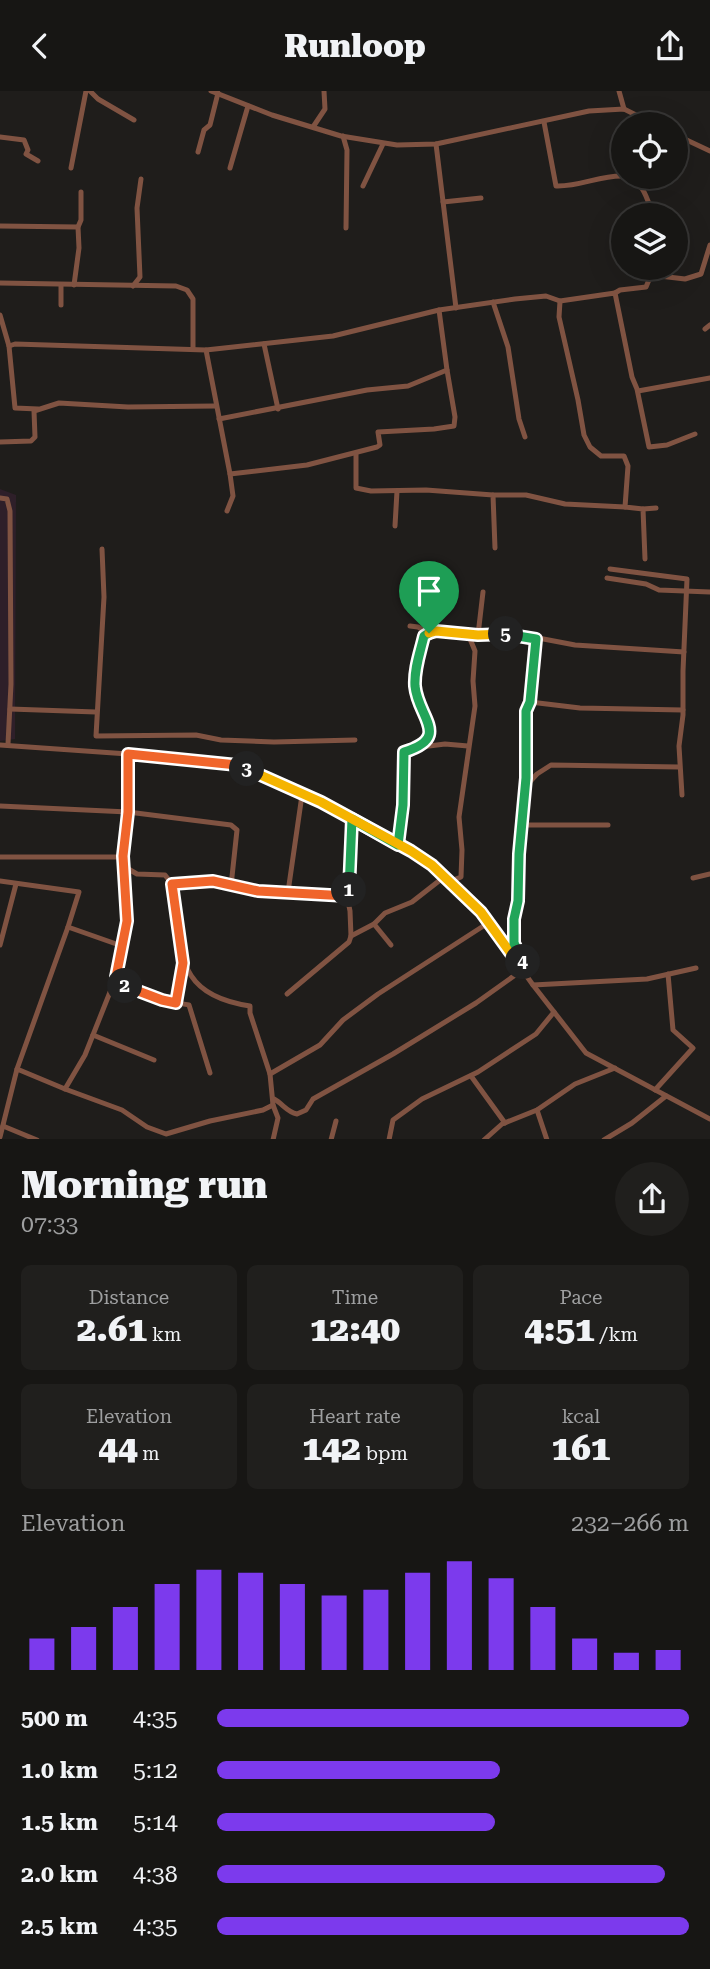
<!DOCTYPE html>
<meta charset="utf-8">
<style>
:root{--surface:#171614;--page:#201f1d;--text:#f1f3f6;--muted:#9e9fa0;--line:#363534;--accent:#7c3aed}
body{margin:0;font-family:"Roboto Serif",serif;background:var(--page);color:var(--text);height:100vh;display:flex;flex-direction:column;font-size:26px;white-space:nowrap}
*{box-sizing:border-box;margin:0}
p{font-size:23px;color:var(--muted)}
.icon{flex:none;width:38px;height:38px;fill:none;stroke:currentColor;stroke-width:2;stroke-linecap:round;stroke-linejoin:round}
.map{position:relative;height:1048px;overflow:hidden}
.sheet{display:flex;flex-direction:column;background:var(--surface);flex:1}
.sheet>*{flex:none}
.fabs{position:absolute;left:611px;top:21px;display:grid;gap:14px}
.fabs a{display:grid;place-items:center;width:77px;height:77px;border-radius:50%;background:var(--surface);box-shadow:0 7px 28px #0002,0 0 0 2px var(--line);font-size:35px}
.pin{position:absolute;display:grid;place-items:center;width:60px;height:60px;color:#fff;margin:-72px -30px;border-radius:50% 50% 50% 0;rotate:-45deg;box-shadow:0 0 7px #0007}
.pin .icon{rotate:45deg}
.km{position:absolute;width:35px;height:35px;margin:-18px;border-radius:50%;background:#222;color:#fff;font-size:19px;line-height:35px;text-align:center}
.round{display:grid;place-items:center;flex:none;width:74px;height:74px;border-radius:37px;background:var(--page)}
.headline{display:flex;align-items:center;justify-content:space-between;height:119px;padding:0 21px}
h1{font-size:38px;font-weight:800;line-height:52px}
.stats{display:grid;grid-template-columns:repeat(3,1fr);gap:10px;height:119px;padding:7px 21px}
.stats div{display:grid;align-content:center;border-radius:10px;background:var(--page);text-align:center}
.stats b{font-size:35px;font-weight:800}
.stats small{font-size:19px;font-weight:400}
.stats p{font-size:19px}
.chart{height:196px;padding:14px 21px}
.chart p{display:flex;justify-content:space-between}
.chart svg{width:100%;height:126px;margin-top:7px;stroke:var(--accent);stroke-width:6}
ul{padding:0 21px;list-style:none;font-size:23px}
li{display:grid;grid-template-columns:112px 84px 1fr;align-items:center;height:52px}
li i{height:18px;border-radius:9px;background:var(--accent)}
header{display:flex;justify-content:space-between;align-items:center;height:91px;padding:0 21px;background:var(--surface);font-size:32px;font-weight:800}
.map>svg:first-child{display:block}
</style>
<header><svg class="icon" aria-label="back" viewBox="0 0 24 24"><path d="M15 5l-7 7 7 7"/></svg>Runloop<svg class="icon" aria-label="share" viewBox="0 0 24 24"><path d="M12 15V3M7 8l5-5 5 5M5 13v7h14v-7"/></svg></header>
<div class="map">
<svg width="710" height="1049" viewBox="0 0 710 1049">
<rect width="100%" height="100%" fill="#1f1d1b"/>
<path fill="#2e1f29" d="M0 398 16 404 15 648 0 650Z"/>
<g fill="none" stroke-linecap="round" stroke-linejoin="round">
<g stroke="#805342" stroke-width="5">
<path d="M90 0 98 8 134 29"/>
<path d="M211 0 272 24 341 45 397 54 436 53 589 20 624 18 654 33"/>
<path d="M619 0 624 18"/>
<path d="M544 31 556 95C579 96 601 84 623 85"/>
<path d="M313 36 325 18 324 0"/>
<path d="M676 44 710 60"/>
<path d="M343 45 347 59 346 137"/>
<path d="M0 46 24 49 28 59 26 63 38 70"/>
<path d="M436 53 456 217"/>
<path d="M198 61 204 39 210 34 218 2"/>
<path d="M71 77 86 0"/>
<path d="M230 77 248 15"/>
<path d="M626 86C644 91 647 108 653 124"/>
<path d="M363 95 383 53"/>
<path d="M443 111 481 107"/>
<path d="M0 135 78 136"/>
<path d="M0 192 176 195 187 199 193 208V258"/>
<path d="M61 194V214"/>
<path d="M74 194 79 157 78 136 81 129V101"/>
<path d="M133 195 140 186 137 117 141 88"/>
<path d="M615 202 620 199 646 196 651 184 685 188 701 183 710 154"/>
<path d="M560 210 559 226 578 309 584 344 590 356 601 365H624L628 375 625 416 643 418 645 468"/>
<path d="M493 211 508 256 519 328 525 346"/>
<path d="M0 224 9 255 15 317 38 318"/>
<path d="M705 238 710 234"/>
<path d="M264 253 278 318"/>
<path d="M9 255 15 253 206 259 230 383 233 405 227 420"/>
<path d="M206 259 333 245 439 219 515 208 546 205 560 210 615 202 632 286 637 298 649 356 667 354 695 343"/>
<path d="M638 300 710 287"/>
<path d="M219 328 367 299 408 295 447 279 439 219"/>
<path d="M0 351 31 350 35 346 34 320 59 312 128 316 215 315"/>
<path d="M356 362V397L371 400 426 399 493 404 495 457"/>
<path d="M230 383 307 374 377 356 380 354 378 341 434 338 454 335 455 326 447 279"/>
<path d="M493 404H526L565 413 625 416"/>
<path d="M0 407 7 408 10 420 11 593 8 653"/>
<path d="M643 418 656 417"/>
<path d="M395 435 397 400"/>
<path d="M102 458 104 506 96 645 196 644 221 649 274 651 355 649"/>
<path d="M610 478 687 488 683 580V624L679 655 682 704"/>
<path d="M607 487 646 493 659 499 710 501"/>
<path d="M410 535 418 536 429 542"/>
<path d="M478 544 483 501"/>
<path d="M530 611 580 617 683 619"/>
<path d="M10 618 96 621"/>
<path d="M0 654 128 663 237 674 321 711 411 760 451 790 481 821 533 894 586 962 710 1028"/>
<path d="M421 656 445 653 468 655"/>
<path d="M128 663V721L123 766 125 776 137 783 165 784 172 793"/>
<path d="M525 696 537 683 551 674 679 676"/>
<path d="M302 704 288 801 347 805"/>
<path d="M0 715 128 721 231 734 237 739 231 795"/>
<path d="M522 734H608"/>
<path d="M398 754 403 714 404 661C453 645 418 627 415 595 414 578 420 562 424 545L436 540 478 544 512 542 575 554 684 561"/>
<path d="M0 766H123"/>
<path d="M693 787 710 783"/>
<path d="M0 790 79 801 68 836 122 855 116 886C132 905 166 910 189 914L210 982"/>
<path d="M451 790 461 786 462 759 459 726 475 615 473 590 475 560 468 543"/>
<path d="M374 833 391 854"/>
<path d="M351 845 374 833 385 822 412 811 444 786"/>
<path d="M0 854 16 793"/>
<path d="M122 855 127 830 125 776"/>
<path d="M116 886 85 964 65 998 122 1019 147 1036 166 1043 210 1030 263 1019 273 1014"/>
<path d="M533 894 647 888 696 877"/>
<path d="M287 903 349 851 351 845 350 820 347 805 351 781 352 728"/>
<path d="M176 912 183 872"/>
<path d="M93 944 154 969"/>
<path d="M17 978 68 836"/>
<path d="M270 983 320 954 343 929 378 903 488 832"/>
<path d="M471 985 505 1032"/>
<path d="M655 999 693 957 673 939 668 883"/>
<path d="M274 1008C283 1013 287 1021 297 1023L306 1019 313 1008 393 963 476 912 525 877 514 852V828L518 810 519 763 526 687V620L530 611 536 548"/>
<path d="M537 1019 547 1049"/>
<path d="M3 1035 37 1049"/>
<path d="M0 1046 17 978 65 998"/>
<path d="M273 1049 278 1027 273 1014 270 983 250 922V915C169 903 184 854 172 793L213 790 258 800 288 801"/>
<path d="M331 1049 336 1030"/>
<path d="M389 1049 393 1029 422 1008 478 981 536 943 554 921"/>
<path d="M484 1049 502 1033 537 1019 575 993 615 977"/>
<path d="M604 1049 632 1032 666 1005"/>
</g>
</g>
<g fill="none" stroke-linecap="round" stroke-linejoin="round">
<g stroke="#fff" stroke-width="14">
<path id="split-1" d="M349 799 352 728 398 754 403 714 404 661C452 646 418 627 415 595 414 578 420 562 424 545L429 542"/>
</g>
<g stroke="#fff" stroke-width="14">
<path id="split-2" d="M125 895 162 909 176 912 183 872 172 793 213 790 258 800 347 805 349 799"/>
</g>
<g stroke="#fff" stroke-width="14">
<path id="split-3" d="M125 895 116 886 127 830 123 765 128 721V663L237 674 247 678"/>
</g>
<g stroke="#fff" stroke-width="14">
<path id="split-4" d="M247 678 321 711 411 760 432 774 481 821 523 879 525 877 523 871"/>
</g>
<g stroke="#fff" stroke-width="14">
<path id="split-5" d="M506 543 536 548 530 611 526 620V687L519 763 518 810 514 828V852L523 871"/>
</g>
<g stroke="#fff" stroke-width="14">
<path id="split-6" d="M429 542 436 540 478 544 506 543"/>
</g>
<use href="#split-1" stroke="#22a559" stroke-width="9"/>
<use href="#split-2" stroke="#f0652b" stroke-width="9"/>
<use href="#split-3" stroke="#f0652b" stroke-width="9"/>
<use href="#split-4" stroke="#f5b400" stroke-width="9"/>
<use href="#split-5" stroke="#22a559" stroke-width="9"/>
<use href="#split-6" stroke="#f5b400" stroke-width="9"/>
</g>
</svg>
<div class="fabs">
<a><svg class="icon" aria-label="locate" viewBox="0 0 24 24"><circle cx="12" cy="12" r="6"/><path d="M12 2v4M12 18v4M2 12h4M18 12h4"/></svg></a>
<a><svg class="icon" aria-label="layers" viewBox="0 0 24 24"><path d="M12 4l9 5-9 5-9-5zM3 14l9 5 9-5"/></svg></a>
</div>
<div class="pin" style="left:429px;top:542px;background:#1e9e55"><svg class="icon" aria-label="arrive" viewBox="0 0 24 24"><path d="M6 21V4h12l-3 4 3 4H6"/></svg></div>
<b class="km" style="left:349px;top:799px">1</b>
<b class="km" style="left:125px;top:895px">2</b>
<b class="km" style="left:247px;top:678px">3</b>
<b class="km" style="left:523px;top:871px">4</b>
<b class="km" style="left:506px;top:543px">5</b>
</div>
<section class="sheet">
<div class="headline"><div><h1>Morning run</h1><p>07:33</p></div><a class="round"><svg class="icon" aria-label="share" viewBox="0 0 24 24"><path d="M12 15V3M7 8l5-5 5 5M5 13v7h14v-7"/></svg></a></div>
<div class="stats">
<div><p>Distance</p><b>2.61<small> km</small></b></div>
<div><p>Time</p><b>12:40</b></div>
<div><p>Pace</p><b>4:51<small> /km</small></b></div>
</div>
<div class="stats">
<div><p>Elevation</p><b>44<small> m</small></b></div>
<div><p>Heart rate</p><b>142<small> bpm</small></b></div>
<div><p>kcal</p><b>161</b></div>
</div>
<div class="chart"><p><span>Elevation</span>232–266 m</p>
<svg viewBox="0 0 160 44" preserveAspectRatio="none"><path d="M5 44V33M15 44V29M25 44V22M35 44V14M45 44V9M55 44V10M65 44V14M75 44V18M85 44V16M95 44V10M105 44V6M115 44V12M125 44V22M135 44V33M145 44V38M155 44V37"/></svg>
</div>
<ul>
<li><b>500 m</b>4:35<i style="width:100%"></i></li>
<li><b>1.0 km</b>5:12<i style="width:60%"></i></li>
<li><b>1.5 km</b>5:14<i style="width:59%"></i></li>
<li><b>2.0 km</b>4:38<i style="width:95%"></i></li>
<li><b>2.5 km</b>4:35<i style="width:100%"></i></li>
</ul>
</section>
